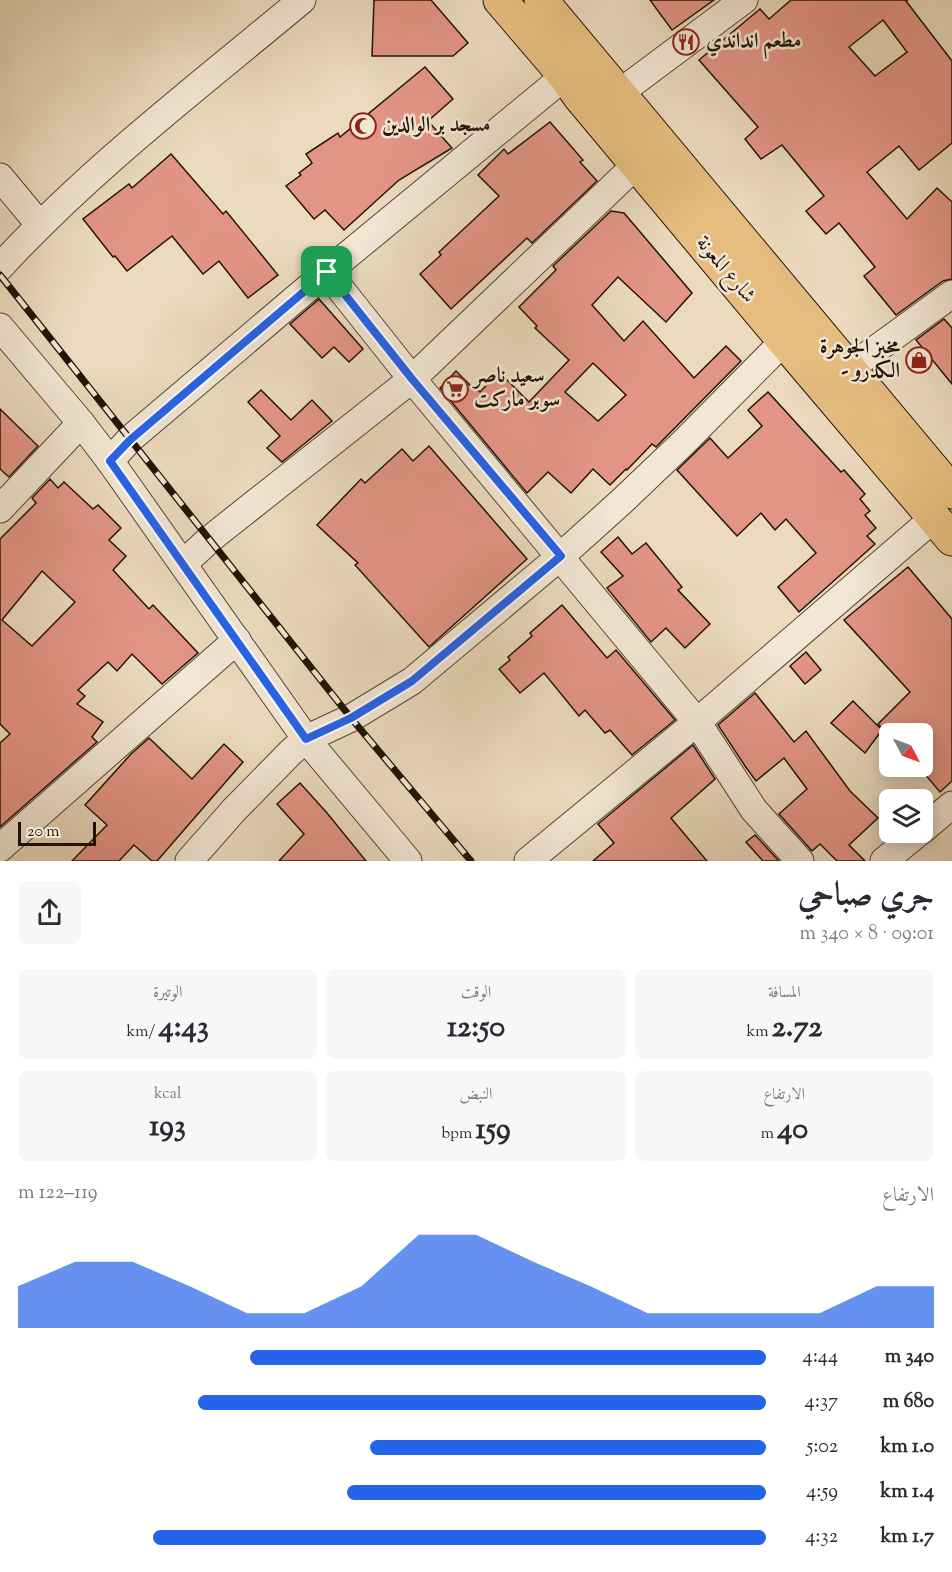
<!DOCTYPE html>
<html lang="ar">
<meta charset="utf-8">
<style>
:root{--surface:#fff;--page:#f7f7f7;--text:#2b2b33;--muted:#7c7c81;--accent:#2563eb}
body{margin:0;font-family:"Sorts Mill Goudy",Amiri,serif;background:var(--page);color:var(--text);direction:rtl;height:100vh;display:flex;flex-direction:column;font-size:22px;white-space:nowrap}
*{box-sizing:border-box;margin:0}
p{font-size:20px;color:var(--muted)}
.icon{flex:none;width:33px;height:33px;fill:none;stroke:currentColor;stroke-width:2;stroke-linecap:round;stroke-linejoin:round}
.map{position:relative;height:861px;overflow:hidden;direction:ltr}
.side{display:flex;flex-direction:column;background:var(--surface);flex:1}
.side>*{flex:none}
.needle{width:39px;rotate:131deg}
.fabs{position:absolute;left:879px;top:723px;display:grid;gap:12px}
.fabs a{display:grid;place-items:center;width:54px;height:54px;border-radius:9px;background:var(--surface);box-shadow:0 3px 15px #0003;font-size:30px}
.scale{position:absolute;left:18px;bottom:15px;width:78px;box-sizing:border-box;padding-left:6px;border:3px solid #221306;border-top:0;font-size:16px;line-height:21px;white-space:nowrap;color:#221306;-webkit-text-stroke:4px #f2e7d5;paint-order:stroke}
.pin{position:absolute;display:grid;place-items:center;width:51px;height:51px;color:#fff;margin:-26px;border-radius:12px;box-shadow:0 3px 9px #0006}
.round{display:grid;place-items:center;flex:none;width:63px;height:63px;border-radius:9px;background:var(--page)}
.summary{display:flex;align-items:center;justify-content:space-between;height:102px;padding:0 18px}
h1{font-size:33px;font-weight:700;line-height:45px}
.figures{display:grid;grid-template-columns:repeat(3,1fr);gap:9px;height:102px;padding:6px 18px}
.figures div{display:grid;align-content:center;border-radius:9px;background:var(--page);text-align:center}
.figures b{font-size:30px;font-weight:700}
.figures small{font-size:16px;font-weight:400}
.figures p{font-size:16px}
.chart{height:168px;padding:12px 18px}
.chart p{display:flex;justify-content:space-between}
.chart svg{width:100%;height:108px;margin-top:6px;fill:var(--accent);opacity:.7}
ul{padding:0 18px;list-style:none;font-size:20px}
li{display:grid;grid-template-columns:96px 72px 1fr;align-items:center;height:45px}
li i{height:15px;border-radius:8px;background:var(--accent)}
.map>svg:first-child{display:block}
</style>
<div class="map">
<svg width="952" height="861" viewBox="0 0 952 861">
<rect width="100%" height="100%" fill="#ebdabe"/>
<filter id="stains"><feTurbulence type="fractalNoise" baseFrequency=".00333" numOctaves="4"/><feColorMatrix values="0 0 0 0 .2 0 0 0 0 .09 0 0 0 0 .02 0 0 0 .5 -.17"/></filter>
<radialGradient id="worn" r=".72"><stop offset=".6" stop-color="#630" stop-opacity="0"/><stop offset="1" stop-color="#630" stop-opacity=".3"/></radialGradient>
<g fill="#e39585" stroke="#221306" stroke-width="1.5" fill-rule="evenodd">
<path d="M374 0H431L468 43 453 56H372Z"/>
<path d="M650 0H714L672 30Z"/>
<path d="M791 0H908L906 1 952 61V143L919 170 899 146 867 172 907 219 937 188 952 202V279L943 281 896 315 864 276 875 267 839 223 826 234 806 211 824 196 782 145 761 159 745 139 758 127 699 60 760 9 769 19ZM883 20 907 52 875 76 849 47Z"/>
<path d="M425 67 453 99 428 121 452 148 399 180 344 230 325 210 314 219 286 186 301 175 299 173 312 163 306 154 338 133 340 137Z"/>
<path d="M550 122 583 160 580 162 597 181 532 243 527 238 451 309 420 274 441 255 439 252 499 196 478 175 504 149 508 154Z"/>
<path d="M171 154 223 214 226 211 278 275 248 298 219 261 203 274 172 236 127 271 115 256 113 257 83 219 129 184 132 188Z"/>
<path d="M611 211 624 213 692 293 666 322 618 277 592 305 624 341 643 321 694 378 726 346 741 361 656 447 652 444 627 470 626 469 610 485 593 469 571 493 548 472 527 493 440 388 456 371 474 389 476 388 480 392 499 372 529 402 569 360 535 328 537 326 519 307 556 270 553 266ZM593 363 626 395 598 421 565 392Z"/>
<path d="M319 299 363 349 349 362 334 347 322 358 290 324Z"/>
<path d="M944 319 952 328V384L916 340Z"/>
<path d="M261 390 291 420 312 400 332 421 282 462 267 448 280 436 248 402Z"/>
<path d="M768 392 841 472 844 470 865 494 860 499 870 511 865 515 876 528 867 536 875 544 799 612 778 587 816 553 786 519 775 530 761 513 737 536 677 470 710 438 728 458 762 426 748 410Z"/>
<path d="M0 409 38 446 9 477 0 469Z"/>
<path d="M429 446 527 559 429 647 355 565 358 563 317 525 361 479 365 483 402 449 413 461Z"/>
<path d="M50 479 58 488 64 482 93 509 98 505 121 528 109 540 126 556 113 570 149 609 153 605 198 653 162 684 132 654 117 671 108 662 78 690 85 696 77 704 103 722 92 737 97 742 0 827V743L10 734 0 724V539L36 503 32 498ZM42 571 75 602 32 646 2 620Z"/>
<path d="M618 537 632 554 646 543 682 587 678 590 710 624 685 648 666 628 651 642 607 588 623 576 601 552Z"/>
<path d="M908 567 952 619V781L940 792 918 766H922V734H890V737L878 724 910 692 844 620Z"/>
<path d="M562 605 607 658 616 650 675 720 632 755 610 730 605 733 585 710 579 716 544 673 520 693 499 669 510 660 508 657 532 636 530 633Z"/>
<path d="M806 652 821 670 805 684 790 666Z"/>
<path d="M755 693 794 742 806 731 850 791 878 818 849 845 865 861H837L820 844 812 851 779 814 807 789 784 758 756 781 745 766 718 725Z"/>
<path d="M853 701 882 730 865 753 831 723Z"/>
<path d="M149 738 192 779 224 744 243 762 157 861H152L134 845 119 861H72L107 825 85 805 131 754Z"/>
<path d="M693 745 715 779 671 818 707 861H593L614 843 598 824Z"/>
<path d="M300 783 327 813 366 861H279L304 834 277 804Z"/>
<path d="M755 835 779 861H763L746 842Z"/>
</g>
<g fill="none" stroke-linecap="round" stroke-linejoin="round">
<g stroke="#544534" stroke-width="29">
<g id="minor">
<path d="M618 94 744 0"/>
<path d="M0 177 39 224"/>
<path d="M0 267C91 168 199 86 302 0"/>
<path d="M327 272 412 379 697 722 754 810 800 861"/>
<path d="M0 327 81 423 110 461 306 739 408 861"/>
<path d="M850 368 952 294"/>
<path d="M110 461 130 439 327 272 565 76"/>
<path d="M0 509 81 423"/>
<path d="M183 564 210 539 412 379 637 164"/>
<path d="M922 830 952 805"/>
<path d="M0 848 237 640"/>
<path d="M189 861 234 810 291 752 306 739 351 718 412 681 561 556 621 502 683 443 784 341"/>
<path d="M528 861 697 722 934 518"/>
<path d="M884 861 919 832"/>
</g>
</g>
<g stroke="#221306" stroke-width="35">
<g id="trunk">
<path d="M500 0 565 76 580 97 784 341 952 539"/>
<path d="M541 0 952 492"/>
</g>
</g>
<use href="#minor" stroke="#f2e7d5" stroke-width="27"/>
<use href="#trunk" stroke="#e6bd7f" stroke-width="33"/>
<g stroke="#221306" stroke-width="7">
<path id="rail" d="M0 275 351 718 471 861"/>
</g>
<use href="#rail" stroke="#f2e7d5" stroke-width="4.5" stroke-dasharray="14" stroke-linecap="butt"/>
</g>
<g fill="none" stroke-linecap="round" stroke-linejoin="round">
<g stroke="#fff" stroke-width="12">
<path id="route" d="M327 272 412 379 561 556 412 681 351 718 306 739 110 461 130 440Z"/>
</g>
<use href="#route" stroke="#2563eb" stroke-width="8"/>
</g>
<defs>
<g id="restaurant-ring" transform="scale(1.35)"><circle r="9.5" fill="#f2e7d5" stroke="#8f2418" stroke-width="1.5"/><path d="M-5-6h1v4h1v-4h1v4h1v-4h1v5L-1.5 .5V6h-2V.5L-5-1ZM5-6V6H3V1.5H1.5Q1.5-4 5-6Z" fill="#8f2418"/></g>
<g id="mosque-ring" transform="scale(1.35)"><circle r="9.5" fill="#f2e7d5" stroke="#8f2418" stroke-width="1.5"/><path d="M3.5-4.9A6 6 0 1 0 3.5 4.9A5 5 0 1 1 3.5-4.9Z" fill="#8f2418"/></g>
<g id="shop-ring" transform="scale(1.35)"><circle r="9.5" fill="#f2e7d5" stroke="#8f2418" stroke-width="1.5"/><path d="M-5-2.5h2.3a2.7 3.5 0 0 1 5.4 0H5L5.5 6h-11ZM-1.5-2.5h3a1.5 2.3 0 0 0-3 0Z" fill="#8f2418"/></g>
<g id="supermarket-ring" transform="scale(1.35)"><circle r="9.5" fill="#f2e7d5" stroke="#8f2418" stroke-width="1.5"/><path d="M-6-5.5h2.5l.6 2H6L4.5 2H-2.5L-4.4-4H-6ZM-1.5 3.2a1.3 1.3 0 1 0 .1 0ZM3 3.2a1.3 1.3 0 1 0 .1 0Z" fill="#8f2418"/></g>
</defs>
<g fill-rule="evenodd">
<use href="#restaurant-ring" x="686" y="42"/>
<use href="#mosque-ring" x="363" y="126"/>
<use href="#shop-ring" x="919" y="360"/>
<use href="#supermarket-ring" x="455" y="389"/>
</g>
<g text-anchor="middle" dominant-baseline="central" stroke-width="5" stroke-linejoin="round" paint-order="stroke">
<g font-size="21" font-weight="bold" fill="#221306" stroke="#f2e7d5" text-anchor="start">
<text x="706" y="42">مطعم انداندي</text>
<text x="382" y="126">مسجد بر الوالدين</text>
<text x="900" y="348" text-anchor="end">مخبز الجوهرة<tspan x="900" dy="24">- الكدرو</tspan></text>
<text x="474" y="377">سعيد ناصر<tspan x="474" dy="24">سوبر ماركت</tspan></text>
</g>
<g font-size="21" fill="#221306" stroke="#f2e7d5">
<text transform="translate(725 270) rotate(50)">شارع المعونة</text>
</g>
</g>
<rect width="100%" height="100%" filter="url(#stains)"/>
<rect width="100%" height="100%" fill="url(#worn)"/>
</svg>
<div class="fabs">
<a><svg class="needle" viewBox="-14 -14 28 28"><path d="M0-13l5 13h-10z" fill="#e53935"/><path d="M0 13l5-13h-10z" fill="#7c7c81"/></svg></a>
<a><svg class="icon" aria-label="layers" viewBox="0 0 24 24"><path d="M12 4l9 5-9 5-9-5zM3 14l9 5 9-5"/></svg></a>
</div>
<div class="scale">20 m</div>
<div class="pin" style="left:327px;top:272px;background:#1e9e55"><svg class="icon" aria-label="arrive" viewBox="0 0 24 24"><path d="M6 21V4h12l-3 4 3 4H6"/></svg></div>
</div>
<section class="side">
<div class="summary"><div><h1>جري صباحي</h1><p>09:01 · 8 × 340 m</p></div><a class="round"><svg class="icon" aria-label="share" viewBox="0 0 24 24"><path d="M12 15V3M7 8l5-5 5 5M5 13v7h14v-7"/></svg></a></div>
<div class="figures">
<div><p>المسافة</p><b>2.72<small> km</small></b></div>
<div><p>الوقت</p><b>12:50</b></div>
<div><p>الوتيرة</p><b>4:43<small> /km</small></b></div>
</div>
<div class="figures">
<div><p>الارتفاع</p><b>40<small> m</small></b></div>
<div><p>النبض</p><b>159<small> bpm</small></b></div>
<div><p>kcal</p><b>193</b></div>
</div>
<div class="chart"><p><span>الارتفاع</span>119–122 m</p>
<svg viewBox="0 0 160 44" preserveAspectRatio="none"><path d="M0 44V27L10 17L20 17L30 27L40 38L50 38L60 27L70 6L80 6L90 17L100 27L110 38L120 38L130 38L140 38L150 27L160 27V44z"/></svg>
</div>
<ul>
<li><b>340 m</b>4:44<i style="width:69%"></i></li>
<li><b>680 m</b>4:37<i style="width:76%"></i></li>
<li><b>1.0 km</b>5:02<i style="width:53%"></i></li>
<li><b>1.4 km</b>4:59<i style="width:56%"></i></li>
<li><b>1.7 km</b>4:32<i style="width:82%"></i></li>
</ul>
</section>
